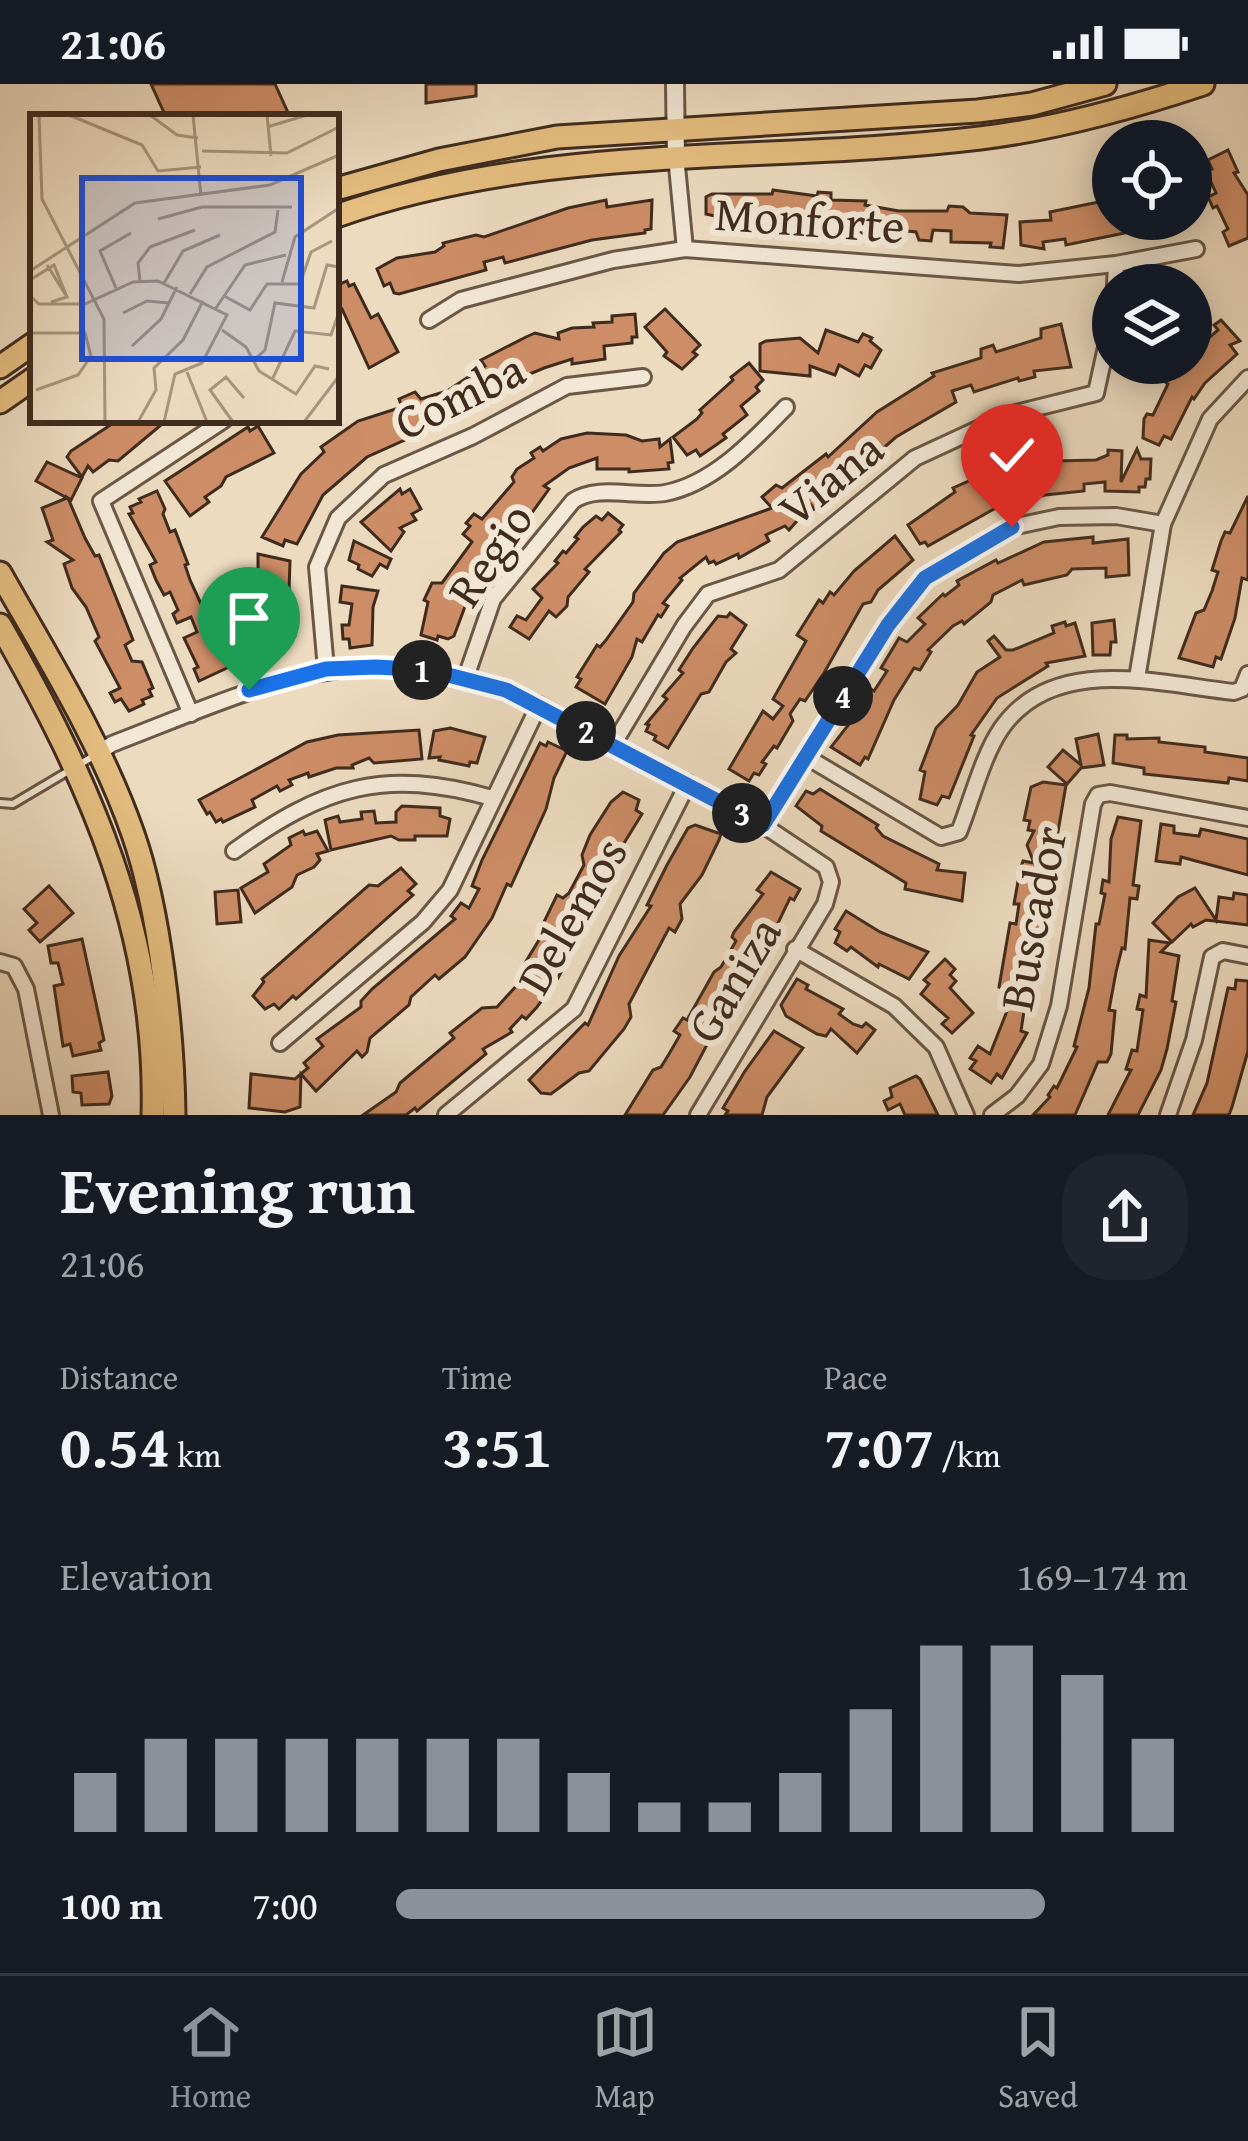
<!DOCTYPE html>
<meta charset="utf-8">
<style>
:root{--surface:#171b24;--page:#20242c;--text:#f1f3f6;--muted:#9ea1a6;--line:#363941;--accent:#8c9099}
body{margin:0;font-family:"Gentium Book Plus",serif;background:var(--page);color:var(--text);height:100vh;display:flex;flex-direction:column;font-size:45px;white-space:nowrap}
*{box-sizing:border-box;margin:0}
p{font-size:39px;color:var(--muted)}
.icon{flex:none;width:66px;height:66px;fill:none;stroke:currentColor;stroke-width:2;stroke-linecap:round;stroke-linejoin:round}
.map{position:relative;height:1031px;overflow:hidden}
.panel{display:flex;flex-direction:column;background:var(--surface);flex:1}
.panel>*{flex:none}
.buttons{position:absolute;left:1092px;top:36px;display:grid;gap:24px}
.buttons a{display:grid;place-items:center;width:120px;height:120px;border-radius:50%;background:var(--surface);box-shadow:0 6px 30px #0003;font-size:60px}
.pin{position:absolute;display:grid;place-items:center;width:102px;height:102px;color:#fff;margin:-123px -51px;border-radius:50% 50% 50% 0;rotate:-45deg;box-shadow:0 0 12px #0007}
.pin .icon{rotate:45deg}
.km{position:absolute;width:60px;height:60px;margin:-30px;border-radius:50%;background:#222;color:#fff;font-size:33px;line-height:60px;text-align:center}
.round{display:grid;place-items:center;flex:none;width:126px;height:126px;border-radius:48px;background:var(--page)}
.headline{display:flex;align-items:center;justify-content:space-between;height:204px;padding:0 60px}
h1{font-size:66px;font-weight:700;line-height:90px}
.figures{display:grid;grid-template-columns:repeat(3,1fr);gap:18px;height:204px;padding:12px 60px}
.figures div{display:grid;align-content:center}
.figures b{font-size:60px;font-weight:700}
.figures small{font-size:33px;font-weight:400}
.figures p{font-size:33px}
.chart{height:336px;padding:24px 60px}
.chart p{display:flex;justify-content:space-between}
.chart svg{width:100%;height:216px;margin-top:12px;stroke:var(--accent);stroke-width:6}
ul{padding:0 60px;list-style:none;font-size:39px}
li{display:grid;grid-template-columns:192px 144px 1fr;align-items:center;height:90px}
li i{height:30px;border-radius:15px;background:var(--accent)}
.status{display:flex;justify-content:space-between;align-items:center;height:84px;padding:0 60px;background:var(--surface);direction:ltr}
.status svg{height:33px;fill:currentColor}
.dock{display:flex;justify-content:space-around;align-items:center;height:168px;border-top:3px solid var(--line);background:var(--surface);font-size:33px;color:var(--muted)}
.dock a{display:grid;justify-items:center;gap:6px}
.dock .on{color:var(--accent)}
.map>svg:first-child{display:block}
</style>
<div class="status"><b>21:06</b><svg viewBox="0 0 49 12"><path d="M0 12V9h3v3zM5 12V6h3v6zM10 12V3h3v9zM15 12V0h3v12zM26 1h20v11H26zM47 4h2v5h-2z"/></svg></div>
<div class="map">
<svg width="1248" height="1031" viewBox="0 0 1248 1031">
<rect width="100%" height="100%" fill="#eddbc0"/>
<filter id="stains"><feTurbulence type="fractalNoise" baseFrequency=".00167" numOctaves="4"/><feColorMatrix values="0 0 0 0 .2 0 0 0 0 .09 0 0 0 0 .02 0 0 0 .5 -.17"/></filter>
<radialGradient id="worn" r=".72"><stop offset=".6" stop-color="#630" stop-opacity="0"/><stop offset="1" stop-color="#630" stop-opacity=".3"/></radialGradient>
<g fill="#cd8d67" stroke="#3f2b1d" stroke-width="3">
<path d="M151 0H275L290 33H166Z"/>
<path d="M426 0H476V12L426 19Z"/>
<path d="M1228 66 1238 88 1234 89 1248 111V154L1229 162 1223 148 1228 145 1217 122 1213 124 1208 113 1216 109 1206 87 1212 85 1208 76Z"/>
<path d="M773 106 817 112 818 108 831 109V116L866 117 865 121 899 127H947L949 122 963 123 970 129 1007 131 1003 164 990 163 991 159 951 158V147L933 146 931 157 919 156 916 148 898 146 897 152 863 150 844 143 817 141V146L747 139 748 133 729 132 728 140H716L715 132 706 130V113L712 110H772Z"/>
<path d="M1113 115V135H1153L1154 143 1066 161 1065 155 1043 158 1044 165 1021 161 1020 138 1051 136 1050 128Z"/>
<path d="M606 116 607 123 652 116 651 145 645 146V149L592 156 505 179 503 173 484 178 486 186 399 210 394 209 390 199 384 202 377 185 397 174 435 168 444 162 443 159 476 151 484 153 568 124Z"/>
<path d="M347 197 349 202 354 200 371 234 378 230 398 268 369 284 342 225 336 228V202Z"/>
<path d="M665 225 700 261 693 268 697 271 682 285 664 272 667 268 645 243Z"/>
<path d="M635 230 637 253H632V259L604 262 605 275 572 280V275L544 284 506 300 476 325 467 323 446 331 447 337 367 373 323 411 297 460 285 456 283 462 262 453 301 390 324 368 321 363 358 337 402 323 399 315 415 308 421 315 447 307 485 282 481 276 526 253 535 249 559 255 558 249 572 244 594 243 593 239 612 238V232Z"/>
<path d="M1221 236 1240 257 1230 261 1237 270 1205 299 1194 315 1192 313 1171 355 1164 352 1159 361 1143 354 1144 335 1147 330 1153 331 1168 300 1165 298 1181 279H1191V260L1196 265 1218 246 1214 241Z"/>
<path d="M1061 240 1071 283 1034 287 1035 293 1019 297 1018 294 974 308 971 301 952 307 956 318 896 353 814 425 811 421 789 446 785 442 766 451 769 457 739 474 738 470 716 480 714 477 709 479 706 473 680 494 682 496 663 519 668 522 661 533 658 531 642 558 637 555 632 573 605 620 576 603 581 595 577 593 597 561 600 563 606 556 633 518 634 509 664 469 677 458 772 424 762 413 776 401 782 404 826 370 828 373 877 328 934 292 932 289 981 274V265L993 261 996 268 1041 254V245Z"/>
<path d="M826 246 858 258 863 250 872 254 870 257 881 266 871 284 865 281 859 292 839 281 835 291 810 282V292L760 287V260L766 257 800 254 818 269Z"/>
<path d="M749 279 763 296 756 303 759 307 741 322 747 331 723 350 726 354 716 361 700 372 696 366 687 371 673 353 697 335 702 329 700 326 733 296 731 293Z"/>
<path d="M118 336H167L118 377 109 376 93 388 88 382 82 393 67 373 71 367Z"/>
<path d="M258 342 274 369 226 393 221 402 205 413 209 418 190 432 165 397 248 343 250 347Z"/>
<path d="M587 349 626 351 642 357 659 355 660 363 670 355 673 378 668 379 669 385 629 388V385H597V374L569 384 544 402 549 405 521 444 511 437 500 451 506 456 500 464 503 466 478 495 472 491 460 507 469 512 454 552 448 555 438 552 437 556 421 551 428 518 424 516 432 499H442L472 458 463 450 470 442 466 439 474 430 482 435 514 398 512 393 517 385 534 374 531 369 540 363 543 367 561 355Z"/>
<path d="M1137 365 1141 375H1151L1150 395H1146L1145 403H1139V408L1105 407V398L1084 400V407L1045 411 994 425 928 462 925 458 920 460 908 441 955 408 953 404 969 397 974 396 978 401 1055 377 1096 376 1108 371V366L1122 367 1121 398Z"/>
<path d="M47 378 82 394 71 416 68 414 85 454 95 472 99 471 133 556 125 561 132 577 142 578 153 604 149 606 152 612 142 616 144 620 129 627 121 615 115 618 110 609 120 604 95 557 99 553 86 523 72 504 64 480 73 476 47 458 53 456 42 424 67 414 36 397Z"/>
<path d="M400 405 402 410 410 405 421 425 412 430 416 436 400 444 404 448 391 467 361 438Z"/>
<path d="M157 407 165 425 163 430 170 448 175 446 188 480 185 481 190 496 207 533 204 535 217 563 224 560 230 573 227 584 199 597 194 585 198 583 184 554 197 548 191 533 177 539 173 530 178 526 170 508 164 511 156 496 150 481 156 478 129 430 133 429 130 423 141 418 139 415Z"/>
<path d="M1248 412V496L1242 494 1235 534 1221 575 1216 573 1213 583 1179 574 1196 529 1204 526 1212 507 1218 488 1212 486 1221 457 1225 448 1230 449Z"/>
<path d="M608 429 623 441 619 446 621 448 585 485 589 488 568 513 567 522 556 533 549 527 529 555 510 543 517 532 526 536 542 514 533 505 558 479 555 477 563 467 566 469 578 455 575 453 583 443 596 432 602 436Z"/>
<path d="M895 452 913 476 878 506 871 518 863 520 824 589 805 617 800 615 790 630 793 637 777 664 774 662 762 678 766 680 759 691 754 689 749 697 729 685 763 627 773 635 783 622 773 615 806 557 797 551 819 516 823 519 830 508 834 511 854 487Z"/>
<path d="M1093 453V459L1128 455 1129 491 1106 493V484L1072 485 1067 491 1024 501 1022 496 993 511 991 518 964 540 962 537 953 542 928 566 931 568 920 586 914 584 894 616 868 675 865 673 860 681 831 663 853 635 849 633 858 619 869 604 874 607 887 587 881 584 899 554 907 558 925 540 918 534 943 510 945 512 959 501 957 497 996 476 998 479 1044 458Z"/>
<path d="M354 457 391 475 387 484 380 480 372 492 358 485 359 481 349 476Z"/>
<path d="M258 470 290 477 289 507 295 551H288L287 562 270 564 267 558 258 508H271L258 491Z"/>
<path d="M342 502 378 507 373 523 372 561 350 564 349 555H343L342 541H349L352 520 340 518Z"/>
<path d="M730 529 746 541 731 565 736 569 726 578 709 608 701 610 668 664 654 656 656 652 646 647 649 641 646 640 667 615 663 612 683 589 679 586 693 564 718 532 727 533Z"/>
<path d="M1114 536 1116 558H1111L1110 571H1093L1092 539Z"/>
<path d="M1065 538 1066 542 1075 539 1085 572 1046 579 1048 582 997 614 971 651 974 652 949 714 942 712 937 721 920 715 925 688 920 686 936 644 958 621 977 588 1000 573 988 557 994 552 1006 566H1013L1054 549 1052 542Z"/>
<path d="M450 644 485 653 477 679 470 678 469 682 439 676 440 673 429 674 434 647Z"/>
<path d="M419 646 422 675 374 679 369 674 352 681 353 684H336L309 693 308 689 289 696 292 701 280 707 277 702 252 716 255 723 223 738 221 735 216 738 210 728 207 730 199 716 307 658 338 651Z"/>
<path d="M1098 650 1104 681 1081 684 1067 700 1048 683 1063 666 1081 681 1076 655Z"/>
<path d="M1115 651H1127V655L1159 654V658L1205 663V668L1248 674V697L1229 694 1228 699 1144 690V684L1113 679Z"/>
<path d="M548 658 567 667 554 694 546 725 511 802 507 800 492 834 465 873 439 895 435 891 411 913 409 921 370 954 367 968 362 973 357 967 316 1007 301 990 300 1023 285 1028 249 1024 251 990 295 995 308 984 304 979 323 962 317 955 361 923V917L372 905 455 835 451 832 461 819 469 824 479 805 472 802 482 776 540 659 546 662Z"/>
<path d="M1043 698 1066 701 1055 765 1054 793 1041 844 1047 845 1045 858 1031 928 1024 927 1021 947 1027 949 1002 994 997 990 991 999 970 985 976 977 970 974 978 962 990 970 1007 927 1003 926 1006 906 999 903 1010 839 1016 840 1019 820H1014L1020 786 1023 777 1034 779 1027 761 1034 747 1028 746 1030 737 1024 736 1031 703Z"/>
<path d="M820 705 878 741 876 744 883 752 939 780 937 786 965 789 962 817 905 805 906 799 821 747 822 742 796 722 806 707 813 710Z"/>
<path d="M623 708 639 716 636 726 642 730 613 777 618 780 566 879 558 894 554 892 543 905 548 908 537 923 526 935 522 932 510 945 512 948 483 965 486 970 417 1027 415 1024 406 1031H363L396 1008 400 999 454 954 450 949 482 924 497 923 519 899 517 892 542 851 545 843 542 842 557 811 563 814 569 809 584 781 582 771 590 751 611 718Z"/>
<path d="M402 722 440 724V732L450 735 447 752H415V756H399L391 752 331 766 325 736 338 732 340 738 362 735 361 728 374 727 376 739 396 738V728Z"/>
<path d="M1118 733 1141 737 1133 801 1139 802 1137 815 1130 814 1125 865 1122 864 1116 888 1109 926 1115 927 1111 970 1107 978H1098L1075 1031H1033L1050 1013 1048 1011 1054 1002 1057 1004 1077 963 1074 962 1089 904 1096 840H1099L1105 810 1101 809 1103 796 1109 798 1111 755Z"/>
<path d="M1161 740 1174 742V749L1199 752 1201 745 1248 755V791L1181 773 1180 780 1156 777Z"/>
<path d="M695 741 721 750 719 756 702 791 680 820 682 835 675 848 669 844 629 920 631 933 624 945 589 987 579 989 551 1010 541 1009 529 996 585 939 588 941 619 872 651 822 647 821 667 781 688 744Z"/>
<path d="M303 747 305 751 317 747 328 767 317 770 320 776 314 783 297 791 292 803 255 829 241 804 268 788 264 780 291 761 289 754Z"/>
<path d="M401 784 416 800 408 807 413 811 296 915 293 912 279 925 274 920 265 925 253 912 264 898 262 895 369 801 378 802Z"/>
<path d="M771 788 800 805 794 816 790 814 765 866 760 864 749 881 754 883 734 919 724 933 719 931 706 952 710 955 690 993 663 1031H625L653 986 661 983 669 970 680 951 674 947 683 934 687 936 714 888 721 883 736 857 732 853 734 848 763 810 757 806Z"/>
<path d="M49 802 73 829 40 858 29 846 37 839 24 825Z"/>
<path d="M1195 804 1216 836 1219 813 1233 815 1234 809 1248 811V841L1206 836 1193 843 1191 840 1172 858 1153 839 1178 813Z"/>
<path d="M238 806 241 838 217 840 215 808Z"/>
<path d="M846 827 880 848 928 868 909 895 879 880 878 883 851 863 847 867 835 859 840 848 835 845Z"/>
<path d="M82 855 104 956 99 959 101 966 73 972 70 960 63 962 54 902 63 900 58 879H51L48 862Z"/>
<path d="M1149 856 1170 859 1161 868 1179 872 1172 917 1176 918 1167 965 1161 986 1138 1031H1108L1131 986 1126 985 1132 966 1137 967 1143 926 1137 925 1140 911 1146 913Z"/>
<path d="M945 875 955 885 950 891 956 897 950 904 973 929 952 949 942 940 948 934 921 910 929 900 924 896Z"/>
<path d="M797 895 808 901 806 905 843 925 839 930 853 940 862 943 866 939 875 946 857 969 831 945 826 952 817 950 786 932 781 921Z"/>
<path d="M1236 896 1248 897V967L1232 1023 1229 1031H1193L1207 999 1228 904 1235 905Z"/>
<path d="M774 947 803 964 767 1013 762 1031H725L728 1027 723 1024 745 987Z"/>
<path d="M108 988 112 1012 109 1020 82 1021 81 1009 73 1008 72 992Z"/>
<path d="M916 992 920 995 938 1031H905L900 1020 888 1026 884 1017 892 1013 890 1004Z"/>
</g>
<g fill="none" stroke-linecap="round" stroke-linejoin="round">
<g stroke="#6a5746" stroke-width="12">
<path id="service" d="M0 719 13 720 97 670"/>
</g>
<g stroke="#6a5746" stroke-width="20">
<g id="minor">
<path d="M676 72 685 165"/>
<path d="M1115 201 1116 180"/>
<path d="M429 236 461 216 613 176 685 165 1019 190 1116 180 1196 165"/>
<path d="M326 585 317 483 338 434 384 391 473 352 567 302 643 293"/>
<path d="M1137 594 1163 440 1210 335 1248 294"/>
<path d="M465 596 493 515 573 417C598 400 635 414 665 409 713 400 753 357 786 323"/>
<path d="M191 630 101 417 224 336"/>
<path d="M613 661 684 542 708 510 779 486 915 374 1008 331 1096 309 1113 231"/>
<path d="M97 670 112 660C273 598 367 545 539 621L763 741 826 783 831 798 825 820 698 1031"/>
<path d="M805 672 941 753 959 748C971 718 983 671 1001 645 1053 569 1159 600 1234 608L1242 605 1248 590"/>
<path d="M763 741 888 541 925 495 1012 443 1059 433 1116 432 1163 440"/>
<path d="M234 767C323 703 384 683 492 714"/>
<path d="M795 865 894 922 936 963 966 1031"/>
<path d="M0 878 14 882 26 905 51 1031"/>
<path d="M280 959 423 838 450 806 539 621"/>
<path d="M446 1031 574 925 688 699"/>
<path d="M992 1031 1017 1012 1041 980 1059 922 1093 720 1098 711 1110 709 1248 734"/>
<path d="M1168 1031 1194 956 1212 873 1223 867 1248 872"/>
</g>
</g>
<g stroke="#6a5746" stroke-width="22">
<path id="tertiary" d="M675 0 676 72"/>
</g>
<g stroke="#3f2b1d" stroke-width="27">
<g id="primary">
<path d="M336 105 439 76 557 53 978 27 1032 20 1105 0"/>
<path d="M336 132C545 58 764 80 980 54 1056 45 1131 24 1203 0"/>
<path d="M0 283 33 260"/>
<path d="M0 318 33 295"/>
<path d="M0 489C48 574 101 658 133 750 160 827 173 949 174 1031"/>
<path d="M0 541C89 696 158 848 153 1031"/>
</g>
</g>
<use href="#service" stroke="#f3e8d6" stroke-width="6"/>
<use href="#minor" stroke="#f3e8d6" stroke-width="14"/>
<use href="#tertiary" stroke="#f3e8d6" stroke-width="16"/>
<use href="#primary" stroke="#e6be80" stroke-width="21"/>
</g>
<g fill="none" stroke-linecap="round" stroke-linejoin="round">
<g stroke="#fff" stroke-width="24">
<path id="route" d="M249 606 326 585 376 583 429 586 506 606 763 741 888 541 925 494 1012 443"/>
</g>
<use href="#route" stroke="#1a73e8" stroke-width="15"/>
</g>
<g text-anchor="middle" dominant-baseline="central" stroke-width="12" stroke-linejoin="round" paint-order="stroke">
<g font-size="48" fill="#3f2b1d" stroke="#f3e8d6">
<text transform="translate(810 135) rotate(4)">Monforte</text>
<text transform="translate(459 311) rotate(-26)">Comba</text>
<text transform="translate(830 394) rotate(-39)">Viana</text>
<text transform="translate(489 470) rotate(-56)">Regio</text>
<text transform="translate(571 831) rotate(-60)">Delemos</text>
<text transform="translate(1032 834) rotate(-79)">Buscador</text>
<text transform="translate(733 895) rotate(-59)">Ganiza</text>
</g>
</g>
<g transform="translate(30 30)">
<rect width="309" height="309" fill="#eddbc0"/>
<path fill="none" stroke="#a7957f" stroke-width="3" d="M9 1 12 85 74 205 75 308M39 1 112 31 128 57 171 53M120 1 147 21 168 24M163 1 171 82M237 1 241 42M237 13 277 1M172 37 257 39 309 13M128 105 172 93H262M17 151 37 183 21 188M0 157 105 89 240 71 309 41M0 166 24 151 37 183M110 167 108 149 120 133 165 116M252 168 265 123 309 94M134 169 153 137 190 121M86 174 70 137 101 119M160 180 177 153 245 118 248 96M0 182 9 190H55L103 168 128 167 197 201 172 249 145 260 134 308M194 182 220 196 237 170H270L281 138 302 127M186 194 215 151 256 141M93 199 117 187 139 189M192 216 216 233 229 257 266 280 285 252 299 255M0 219H55L61 242 48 261 6 276M102 232 131 205 147 173M223 247 235 236 245 189 284 194 297 151 309 153M157 258 177 308M242 266 265 217 301 221 309 198M108 308 126 276 124 254 153 226 173 187M203 308 180 276 196 263 214 284M274 308 309 262"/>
<path fill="#1d4ed8" fill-opacity="0.15" stroke="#1d4ed8" stroke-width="6" d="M52 64H271V245H52Z"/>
<rect width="309" height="309" fill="none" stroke="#3f2b1d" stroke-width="6"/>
</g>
<rect width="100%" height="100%" filter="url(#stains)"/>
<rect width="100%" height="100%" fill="url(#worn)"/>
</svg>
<div class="buttons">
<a><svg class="icon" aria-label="locate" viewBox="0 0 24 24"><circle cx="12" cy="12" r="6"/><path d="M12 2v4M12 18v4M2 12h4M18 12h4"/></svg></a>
<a><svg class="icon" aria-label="layers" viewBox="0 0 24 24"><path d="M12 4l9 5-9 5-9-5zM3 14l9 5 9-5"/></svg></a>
</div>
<div class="pin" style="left:249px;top:606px;background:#1e9e55"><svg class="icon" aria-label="arrive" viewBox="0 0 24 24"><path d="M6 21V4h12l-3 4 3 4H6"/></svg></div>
<div class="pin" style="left:1012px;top:443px;background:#d93025"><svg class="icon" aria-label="check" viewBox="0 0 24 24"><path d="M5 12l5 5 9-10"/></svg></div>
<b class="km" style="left:422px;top:586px">1</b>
<b class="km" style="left:586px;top:647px">2</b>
<b class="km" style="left:742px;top:729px">3</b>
<b class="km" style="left:843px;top:612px">4</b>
</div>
<section class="panel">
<div class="headline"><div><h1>Evening run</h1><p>21:06</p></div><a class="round"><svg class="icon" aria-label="share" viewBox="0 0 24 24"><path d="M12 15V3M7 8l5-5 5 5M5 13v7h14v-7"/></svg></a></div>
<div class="figures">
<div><p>Distance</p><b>0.54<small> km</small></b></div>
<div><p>Time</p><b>3:51</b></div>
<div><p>Pace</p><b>7:07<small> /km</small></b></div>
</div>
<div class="chart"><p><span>Elevation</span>169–174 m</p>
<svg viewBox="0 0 160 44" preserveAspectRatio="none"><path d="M5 44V32M15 44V25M25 44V25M35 44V25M45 44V25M55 44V25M65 44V25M75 44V32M85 44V38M95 44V38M105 44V32M115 44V19M125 44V6M135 44V6M145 44V12M155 44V25"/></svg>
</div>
<ul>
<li><b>100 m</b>7:00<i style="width:82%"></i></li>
</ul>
</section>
<nav class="dock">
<a class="on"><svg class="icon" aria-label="home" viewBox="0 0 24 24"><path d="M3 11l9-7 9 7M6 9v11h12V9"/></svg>Home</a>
<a><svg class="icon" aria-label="map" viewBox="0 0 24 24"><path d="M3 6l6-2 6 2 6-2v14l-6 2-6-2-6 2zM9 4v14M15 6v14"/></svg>Map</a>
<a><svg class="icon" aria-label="saved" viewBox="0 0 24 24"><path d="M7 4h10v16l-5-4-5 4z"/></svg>Saved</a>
</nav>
